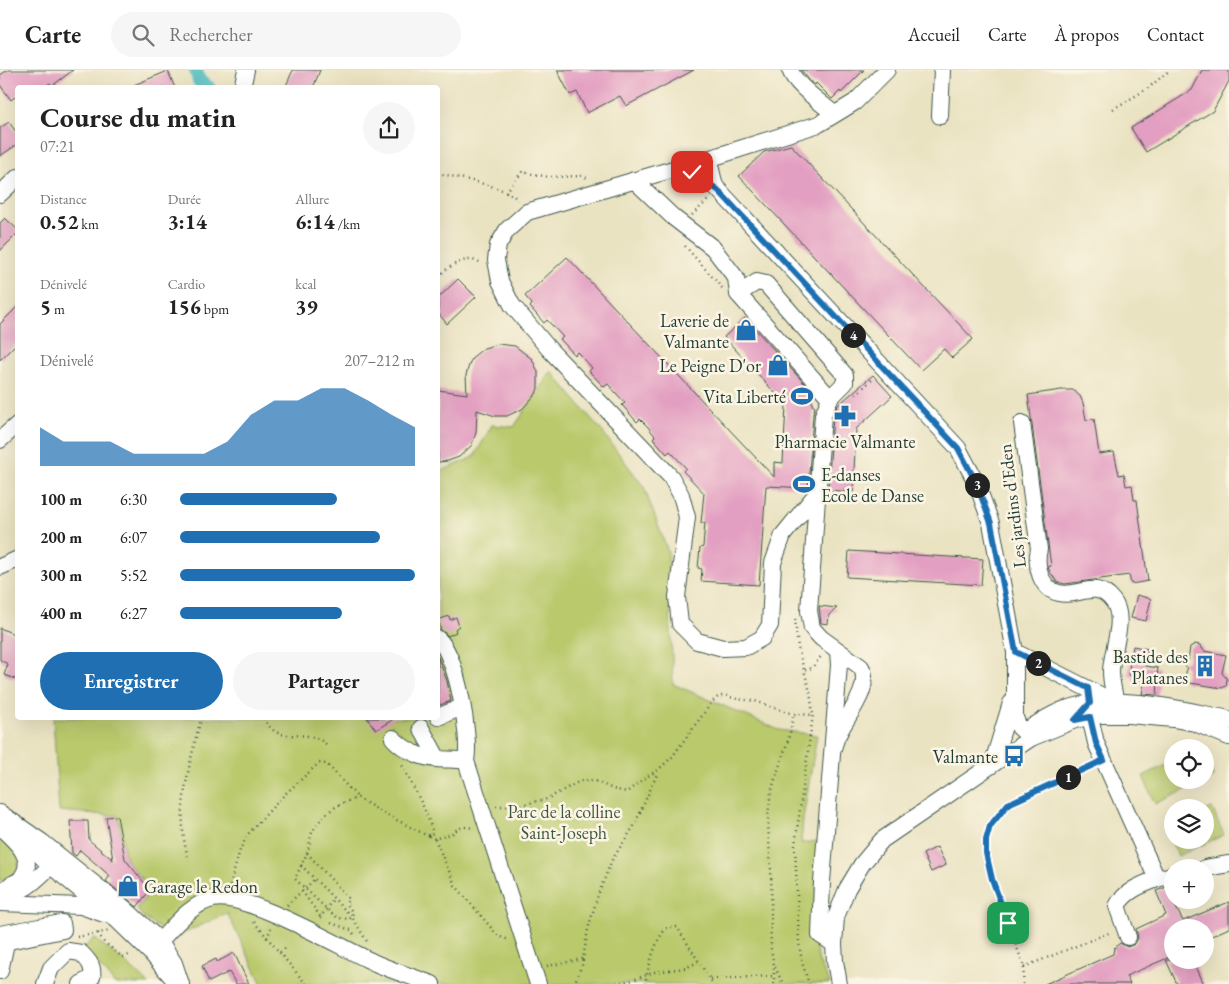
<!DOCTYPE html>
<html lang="fr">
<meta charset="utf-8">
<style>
:root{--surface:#fff;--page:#f6f6f6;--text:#222;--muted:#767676;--line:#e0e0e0;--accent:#1f6fb2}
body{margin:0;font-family:"EB Garamond",serif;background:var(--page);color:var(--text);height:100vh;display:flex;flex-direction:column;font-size:19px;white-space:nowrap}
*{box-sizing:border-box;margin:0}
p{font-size:16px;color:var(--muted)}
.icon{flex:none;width:28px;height:28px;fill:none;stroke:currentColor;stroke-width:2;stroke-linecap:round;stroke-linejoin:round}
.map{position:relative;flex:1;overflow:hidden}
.drawer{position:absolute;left:15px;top:15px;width:425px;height:635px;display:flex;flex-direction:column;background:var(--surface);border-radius:5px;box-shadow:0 5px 20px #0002}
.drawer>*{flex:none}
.buttons{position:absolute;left:1164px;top:669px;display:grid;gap:10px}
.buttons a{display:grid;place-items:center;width:50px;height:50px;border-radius:50%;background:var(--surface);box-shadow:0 5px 20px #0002;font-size:25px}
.pin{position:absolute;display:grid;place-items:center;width:42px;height:42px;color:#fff;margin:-21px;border-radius:10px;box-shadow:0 2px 8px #0006}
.km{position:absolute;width:25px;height:25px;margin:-12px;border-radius:50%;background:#222;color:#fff;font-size:14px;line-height:25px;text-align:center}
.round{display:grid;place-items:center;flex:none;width:52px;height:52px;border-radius:26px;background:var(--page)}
.head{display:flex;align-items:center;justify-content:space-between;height:85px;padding:0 25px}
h1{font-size:28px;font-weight:700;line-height:38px}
.stats{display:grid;grid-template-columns:repeat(3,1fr);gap:8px;height:85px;padding:5px 25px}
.stats div{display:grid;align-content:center}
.stats b{font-size:21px;font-weight:700}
.stats small{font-size:14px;font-weight:400}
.stats p{font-size:14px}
.chart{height:140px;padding:10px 25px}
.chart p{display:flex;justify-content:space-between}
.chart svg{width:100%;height:90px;margin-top:5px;fill:var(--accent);opacity:.7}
.cta{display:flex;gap:10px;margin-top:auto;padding:10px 25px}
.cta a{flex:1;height:58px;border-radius:30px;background:var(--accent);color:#fff;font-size:20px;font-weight:700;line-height:58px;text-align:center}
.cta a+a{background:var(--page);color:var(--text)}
ul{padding:0 25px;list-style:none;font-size:16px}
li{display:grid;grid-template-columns:80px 60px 1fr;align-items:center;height:38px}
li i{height:12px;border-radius:6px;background:var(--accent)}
header{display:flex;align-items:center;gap:30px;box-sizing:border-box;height:70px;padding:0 25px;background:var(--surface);border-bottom:1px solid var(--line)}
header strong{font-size:24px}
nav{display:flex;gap:28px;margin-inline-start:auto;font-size:18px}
.search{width:350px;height:45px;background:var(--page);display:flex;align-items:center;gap:12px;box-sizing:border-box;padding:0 18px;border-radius:28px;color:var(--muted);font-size:19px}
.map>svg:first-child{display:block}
</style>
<header>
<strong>Carte</strong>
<div class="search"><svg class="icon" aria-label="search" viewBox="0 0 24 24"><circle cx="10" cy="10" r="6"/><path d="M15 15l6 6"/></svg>Rechercher</div>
<nav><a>Accueil</a><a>Carte</a><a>À propos</a><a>Contact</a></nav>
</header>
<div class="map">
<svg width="1229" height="914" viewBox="0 0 1229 914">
<rect width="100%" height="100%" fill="#fcf5e5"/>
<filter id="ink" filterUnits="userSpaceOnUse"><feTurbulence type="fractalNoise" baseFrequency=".02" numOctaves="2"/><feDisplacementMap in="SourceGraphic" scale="10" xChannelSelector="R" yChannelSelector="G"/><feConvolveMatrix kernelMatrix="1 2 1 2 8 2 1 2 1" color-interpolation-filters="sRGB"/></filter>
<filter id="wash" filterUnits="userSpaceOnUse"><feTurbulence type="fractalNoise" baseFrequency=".0096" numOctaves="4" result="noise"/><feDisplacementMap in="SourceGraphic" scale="20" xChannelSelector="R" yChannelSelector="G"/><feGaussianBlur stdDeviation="1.12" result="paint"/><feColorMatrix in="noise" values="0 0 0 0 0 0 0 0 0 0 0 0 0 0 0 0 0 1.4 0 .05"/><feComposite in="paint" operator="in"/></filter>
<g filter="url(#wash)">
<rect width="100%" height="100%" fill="#eae3c2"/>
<g fill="#b9c96c" stroke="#6c8350">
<path d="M551 301 601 360 644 417 668 482 673 614 779 660 817 665 803 749 801 773 819 771 814 869 819 892 830 914H262L227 843 174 868 144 848 137 839 151 820 126 790 118 746 59 741 53 648H438V400L442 401 474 387 492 355 514 357Z"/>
<path d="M1205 687 1214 707 1155 734 1143 706 1172 692V710H1205Z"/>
<path d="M1212 738 1224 765 1178 786 1165 759 1172 755V770H1205V741Z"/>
<path d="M0 766C5 772 12 778 16 785 25 798 12 809 0 811Z"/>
<path d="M94 868 125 892 149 914H114L108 905 82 880Z"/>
</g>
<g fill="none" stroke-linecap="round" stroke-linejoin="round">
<path stroke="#4bbac0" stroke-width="14" d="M196 0 199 11 209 18"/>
</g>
<g id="blocks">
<g fill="#e39fc1">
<path d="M8 0H73L52 16 50 13 43 18H18V25L11 30 0 15V5Z"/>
<path d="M293 0H320L313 18H285Z"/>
<path d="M557 0H694L626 36 620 26 587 43 577 22 570 25Z"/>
<path d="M801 0H864L841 23 840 21 832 29 816 13 815 15 810 11Z"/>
<path d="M1202 0H1229V11L1213 41 1146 82 1131 58 1192 20Z"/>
<path d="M168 1 175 18H129V17Z"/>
<path d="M9 52 18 65V74L0 86V58Z"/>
<path d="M791 75 973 269 952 288 944 279 921 300 739 106 764 82Z"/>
<path d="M5 148 18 160V163L0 181V153Z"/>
<path d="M567 187 774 407V392L783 393 786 335 724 267 745 248 813 323 812 335 815 337 813 344 808 418 766 416 759 515 701 511 702 499 698 498 700 478 703 477 704 464 705 453H701L704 423 683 401 686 398 670 381 667 384 653 368 655 366 648 357 640 349 637 352 622 335 625 333 608 314 604 317 589 301 592 298 585 290 577 282 575 285 560 269 563 267 547 250 544 253 530 237 532 234 525 226Z"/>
<path d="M458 209 476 227 447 254 438 243V228Z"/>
<path d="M18 236V272L0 290V254Z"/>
<path d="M498 274 515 276 532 289 538 302V318L536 324 522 339 507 346H495L477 340 476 363 471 376 459 387 448 391 438 392V320L467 324 466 305 470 292 474 286 484 278Z"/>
<path d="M873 305 892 326 856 359 853 422 828 420 833 347 837 336Z"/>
<path d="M1061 320H1073L1080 326 1083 333 1086 350 1094 349 1099 384 1114 382 1119 405 1124 404 1126 416 1132 415 1134 430H1137L1148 511 1131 514 1129 505 1065 514 1057 512 1050 502 1048 497 1051 496 1028 325Z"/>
<path d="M849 481 983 489 981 515 847 507Z"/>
<path d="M1137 525 1151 529 1146 551 1131 548Z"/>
<path d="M819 536 837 538 829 545 828 554 821 553Z"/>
<path d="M449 546 450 550 456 547 459 556 455 559 456 562 448 566 441 560 438 550Z"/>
<path d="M0 558 18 566V610L4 605 8 594 0 590Z"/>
<path d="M1195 574 1200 575 1204 581 1226 585 1222 603 1227 609 1226 616 1222 618 1184 612 1187 598 1183 593 1188 591 1190 577Z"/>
<path d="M1133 576 1148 579 1145 596 1158 598 1156 613H1158L1157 625 1142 624 1144 614 1133 612 1134 606 1128 605Z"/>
<path d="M438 587 447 611 451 631 440 635 438 628Z"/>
<path d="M367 648H395L376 660Z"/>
<path d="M117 746 125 789 150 820 137 837 106 811 110 806 80 780 76 786 72 783 70 751H88L89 770 113 790 106 747Z"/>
<path d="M937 777 946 795 931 802 923 784Z"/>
<path d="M1172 815V830L1183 851 1229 832V858L1205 869V858H1172V886L1126 906 1130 914H1045L1113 884 1114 878 1120 873 1127 877 1135 874 1138 868 1136 859 1166 845 1156 821Z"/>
<path d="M234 883 249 914H236L229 902 209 912 202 896 216 889 217 892Z"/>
<path d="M1166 890H1193L1204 914H1177Z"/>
</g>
</g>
</g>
<g filter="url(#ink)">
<use href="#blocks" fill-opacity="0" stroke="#3d5649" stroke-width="1"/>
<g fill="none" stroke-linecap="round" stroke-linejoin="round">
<g stroke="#3d5649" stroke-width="18">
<g id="minor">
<path d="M790 0C796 16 822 33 834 44"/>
<path d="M242 18 246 0"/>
<path d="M940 46 942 0"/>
<path d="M711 88V100L715 116 958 378 976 412 991 453 1015 582V648L1019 657 1031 668"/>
<path d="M678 97 692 103 715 116"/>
<path d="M634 110 674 148 713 178 736 208 738 224 830 328"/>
<path d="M0 124 18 107"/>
<path d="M738 224 757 212 766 214 845 305V313L830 328 823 345 809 541 812 558 821 568 861 597C873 617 847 645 839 663 836 667 835 673 833 678"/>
<path d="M1022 353 1039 479C1035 495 1040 519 1059 523 1079 528 1095 508 1113 531 1127 549 1111 581 1111 602 1111 612 1114 623 1116 633"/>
<path d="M0 370 18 354"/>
<path d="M818 422 783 465 773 493 770 555 762 568 746 577 723 578 697 571 680 554 677 527 687 447 681 425 671 407 549 279 512 235 500 211 496 190 498 175 507 160 527 142 711 88 819 54 855 32 887 0"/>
<path d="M0 497 18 489"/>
<path d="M438 569C457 585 471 667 466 691L538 914"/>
<path d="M1015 582 1114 632"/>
<path d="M438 646V647L462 637"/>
<path d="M1090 647 1096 673 1157 809C1141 815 1125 821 1117 836L1128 867"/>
<path d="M421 658 438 689"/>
<path d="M1029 659C1041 651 1055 642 1069 638 1117 623 1177 639 1225 648L1229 651"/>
<path d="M393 668C404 680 421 688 437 689 447 690 456 689 466 691"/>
<path d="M994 689 1011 633"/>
<path d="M0 743 42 772 123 837 160 871 174 893 181 914"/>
<path d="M0 757C13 769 37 788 22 807 19 812 13 813 9 816 6 818 3 822 1 825"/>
<path d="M24 769 50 795 117 850 151 883 178 914"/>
<path d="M1205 798 1229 794"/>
<path d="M1157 809 1172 805"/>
<path d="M11 823C33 819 42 800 60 790"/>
<path d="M0 833 81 836 104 844"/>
<path d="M0 864 62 853 63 860 9 871 6 873 0 901"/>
<path d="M160 871C175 855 191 834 213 829 244 821 342 878 375 893 393 901 413 907 432 914"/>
<path d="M834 874 820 865 822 812 839 595 838 581"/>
<path d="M45 914 51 898 68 881 81 883C88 890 94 896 92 907L81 914"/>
<path d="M839 914 835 891 834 874 836 847 847 819 862 794 882 770 1031 668 1075 650 1101 645H1129L1173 649 1195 653 1229 667"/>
</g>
</g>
<g stroke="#3d5649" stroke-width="2.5" stroke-dasharray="1 4" stroke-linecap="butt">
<path d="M1113 39 1147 19 1170 0"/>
<path d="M438 103C457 108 506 116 518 130"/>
<path d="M506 122 522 102 549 107 584 106 588 109"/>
<path d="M692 145 708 130"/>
<path d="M685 176 723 219"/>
<path d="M438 206C452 195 464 185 482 193"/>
<path d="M856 324 874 308"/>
<path d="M795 549 798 578 810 622 813 645"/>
<path d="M805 600 812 598 822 585"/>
<path d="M264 648C279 679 304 654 327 675"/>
<path d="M496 736H516L547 729 580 711H595L613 719 627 722 643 709 658 700 672 687 712 632 719 626H727L737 629 755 631 793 644"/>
<path d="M429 766 435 769 445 765H451C458 757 463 756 473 758"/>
<path d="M435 769 455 815 498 866 509 870"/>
<path d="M307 783 349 829 346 833 353 843 350 849 338 848 332 844 295 809C299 800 304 790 308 781 309 776 310 770 311 765 319 746 338 732 358 728L383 743 426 765 431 766 433 762 424 738 401 693"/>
<path d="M189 791C178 756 183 724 191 689 194 675 197 661 202 648"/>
<path d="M301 795 352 847 368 873"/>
<path d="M230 815 240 780 248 764 284 725 319 693 327 694 358 728"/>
<path d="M302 821 322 849"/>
<path d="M287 835 315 809"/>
<path d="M320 848 333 829"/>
<path d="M254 852 306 914"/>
<path d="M331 853 351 860 356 867"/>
<path d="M98 863 104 872 121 886 124 887 131 884"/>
<path d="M77 867 109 861"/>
<path d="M267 868 271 858"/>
<path d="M280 882 286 878"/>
<path d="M547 896 583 889"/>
<path d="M775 897 783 914"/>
<path d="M1024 897 1111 862"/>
<path d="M711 909 774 906"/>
<path d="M574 914 582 895 588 859 598 825 612 790 634 756 658 702"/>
<path d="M611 914 630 911 655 902 685 898 698 892"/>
<path d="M645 914C647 902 656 867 666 859 669 856 673 857 677 857L713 914"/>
<path d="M774 914V895L771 879C770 853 772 827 771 802 770 776 766 755 770 729 775 700 791 673 793 644L813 645 795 775 799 873 802 892 809 914"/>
<path d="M1023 914 1024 897 992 809 986 783V770L990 756 1008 734 1091 696"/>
</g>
<use href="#minor" stroke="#fff" stroke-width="16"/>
</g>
</g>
<g fill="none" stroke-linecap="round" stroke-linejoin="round" filter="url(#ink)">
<g stroke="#fff" stroke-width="10">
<path id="route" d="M692 102 718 120 958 378 976 412 991 453 1016 582 1088 618 1090 633 1075 650 1090 647 1096 673 1104 690 1008 734 990 756 986 770V783L992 809 1008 853"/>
</g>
<use href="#route" stroke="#1f6fb2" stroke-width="6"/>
</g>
<defs>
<g id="shop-bare" transform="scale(1.725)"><path d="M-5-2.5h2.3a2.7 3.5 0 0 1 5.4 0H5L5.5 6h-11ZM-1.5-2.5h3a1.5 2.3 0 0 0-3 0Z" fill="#1f6fb2" stroke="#fcf5e5" stroke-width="2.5" paint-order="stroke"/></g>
<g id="stadium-bare" transform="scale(1.725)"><path d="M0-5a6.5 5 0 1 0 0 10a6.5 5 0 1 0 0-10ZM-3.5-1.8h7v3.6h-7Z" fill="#1f6fb2" stroke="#fcf5e5" stroke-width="2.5" paint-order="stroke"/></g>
<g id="pharmacy-bare" transform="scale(1.725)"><path d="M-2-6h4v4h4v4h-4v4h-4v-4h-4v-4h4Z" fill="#1f6fb2" stroke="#fcf5e5" stroke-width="2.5" paint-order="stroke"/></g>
<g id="building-bare" transform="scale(1.725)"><path d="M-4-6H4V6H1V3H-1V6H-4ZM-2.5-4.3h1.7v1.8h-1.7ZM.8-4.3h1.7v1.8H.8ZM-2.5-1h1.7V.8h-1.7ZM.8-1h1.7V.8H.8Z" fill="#1f6fb2" stroke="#fcf5e5" stroke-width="2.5" paint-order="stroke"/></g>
<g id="bus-bare" transform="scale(1.725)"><path d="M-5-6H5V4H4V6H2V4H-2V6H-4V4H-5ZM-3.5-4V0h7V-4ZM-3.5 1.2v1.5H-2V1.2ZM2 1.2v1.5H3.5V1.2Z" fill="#1f6fb2" stroke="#fcf5e5" stroke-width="2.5" paint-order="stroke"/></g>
</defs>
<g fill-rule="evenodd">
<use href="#shop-bare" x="746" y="260"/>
<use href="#shop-bare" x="778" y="295"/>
<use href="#stadium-bare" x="802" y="326"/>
<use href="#pharmacy-bare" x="845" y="346"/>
<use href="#stadium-bare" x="804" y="414"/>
<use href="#building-bare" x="1205" y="596"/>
<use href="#bus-bare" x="1014" y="686"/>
<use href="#shop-bare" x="128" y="816"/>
</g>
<g text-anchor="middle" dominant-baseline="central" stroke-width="5" stroke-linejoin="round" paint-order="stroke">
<g font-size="18" fill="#1f3d34" stroke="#fcf5e5" text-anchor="end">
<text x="729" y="250">Laverie de<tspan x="729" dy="21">Valmante</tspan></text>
<text x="761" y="295">Le Peigne D'or</text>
<text x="786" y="326">Vita Liberté</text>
<text x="845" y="371" text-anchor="middle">Pharmacie Valmante</text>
<text x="821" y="404" text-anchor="start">E-danses<tspan x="821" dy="21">Ecole de Danse</tspan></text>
<text x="1188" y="586">Bastide des<tspan x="1188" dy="21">Platanes</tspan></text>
<text x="998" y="686">Valmante</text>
<text x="144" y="816" text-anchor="start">Garage le Redon</text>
</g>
<g font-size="18" fill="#1f3d34" stroke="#fcf5e5">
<text transform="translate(1012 436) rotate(-97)">Les jardins d'Eden</text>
</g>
<g font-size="18" fill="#3e593f" stroke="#fcf5e5">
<text x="564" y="741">Parc de la colline<tspan x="564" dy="21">Saint-Joseph</tspan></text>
</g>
</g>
</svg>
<div class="buttons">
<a><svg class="icon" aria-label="locate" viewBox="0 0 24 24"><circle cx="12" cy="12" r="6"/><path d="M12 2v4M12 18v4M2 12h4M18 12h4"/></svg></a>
<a><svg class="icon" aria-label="layers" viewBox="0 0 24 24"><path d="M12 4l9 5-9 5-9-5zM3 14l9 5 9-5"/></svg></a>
<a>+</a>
<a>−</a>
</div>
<div class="pin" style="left:1008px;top:853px;background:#1e9e55"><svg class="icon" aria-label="arrive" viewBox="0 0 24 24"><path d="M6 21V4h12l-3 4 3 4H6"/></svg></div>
<div class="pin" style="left:692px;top:102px;background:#d93025"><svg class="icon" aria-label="check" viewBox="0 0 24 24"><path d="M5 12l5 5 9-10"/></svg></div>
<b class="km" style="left:1068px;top:707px">1</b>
<b class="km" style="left:1038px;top:593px">2</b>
<b class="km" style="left:977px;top:415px">3</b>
<b class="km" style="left:853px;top:265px">4</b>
<section class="drawer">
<div class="head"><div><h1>Course du matin</h1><p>07:21</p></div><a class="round"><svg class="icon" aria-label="share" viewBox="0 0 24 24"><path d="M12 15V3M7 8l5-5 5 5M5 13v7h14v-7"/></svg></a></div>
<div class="stats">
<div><p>Distance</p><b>0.52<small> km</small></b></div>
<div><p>Durée</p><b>3:14</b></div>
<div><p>Allure</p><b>6:14<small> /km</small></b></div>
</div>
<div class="stats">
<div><p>Dénivelé</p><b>5<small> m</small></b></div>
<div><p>Cardio</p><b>156<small> bpm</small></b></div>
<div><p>kcal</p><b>39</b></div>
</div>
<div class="chart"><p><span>Dénivelé</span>207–212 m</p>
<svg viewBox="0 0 160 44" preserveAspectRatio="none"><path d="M0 44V25L10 32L20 32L30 32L40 38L50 38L60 38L70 38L80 32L90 19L100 12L110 12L120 6L130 6L140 12L150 19L160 25V44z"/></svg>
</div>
<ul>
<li><b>100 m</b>6:30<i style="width:67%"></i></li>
<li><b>200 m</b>6:07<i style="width:85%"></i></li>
<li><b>300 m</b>5:52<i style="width:100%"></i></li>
<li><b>400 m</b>6:27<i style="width:69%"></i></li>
</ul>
<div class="cta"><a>Enregistrer</a><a>Partager</a></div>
</section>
</div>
